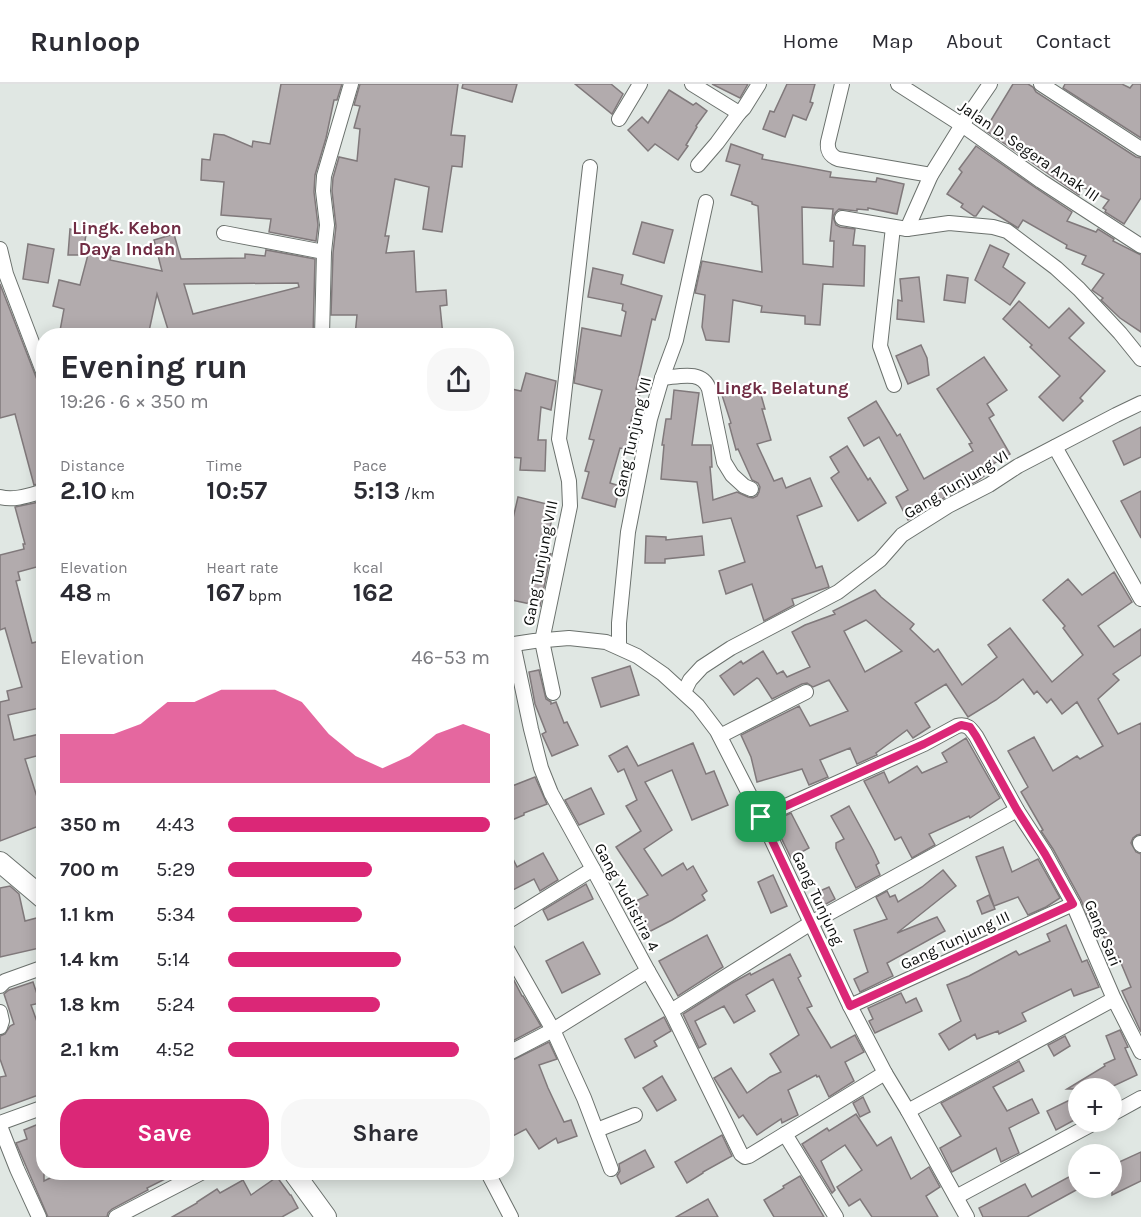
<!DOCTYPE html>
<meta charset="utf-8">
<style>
:root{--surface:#fff;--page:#f7f7f7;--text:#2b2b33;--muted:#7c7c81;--line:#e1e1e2;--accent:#db2777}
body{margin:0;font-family:Karla,sans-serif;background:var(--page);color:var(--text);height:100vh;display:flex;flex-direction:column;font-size:22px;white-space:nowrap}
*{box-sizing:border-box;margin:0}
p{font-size:20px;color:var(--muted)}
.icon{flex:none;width:33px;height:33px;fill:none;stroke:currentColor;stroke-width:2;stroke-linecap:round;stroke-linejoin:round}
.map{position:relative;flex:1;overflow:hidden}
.details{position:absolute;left:36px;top:244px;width:478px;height:852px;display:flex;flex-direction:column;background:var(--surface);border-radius:24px;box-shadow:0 3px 15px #0003}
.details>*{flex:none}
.controls{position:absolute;left:1068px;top:994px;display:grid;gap:12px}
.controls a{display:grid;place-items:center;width:54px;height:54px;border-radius:50%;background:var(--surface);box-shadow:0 3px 15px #0003;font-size:30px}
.pin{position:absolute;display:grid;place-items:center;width:51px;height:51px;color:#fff;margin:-26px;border-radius:12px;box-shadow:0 3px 9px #0006}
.round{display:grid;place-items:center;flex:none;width:63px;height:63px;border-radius:24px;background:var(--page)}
.overview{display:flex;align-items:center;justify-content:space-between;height:102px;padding:0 24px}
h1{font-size:33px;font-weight:700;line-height:45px}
.stats{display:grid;grid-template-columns:repeat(3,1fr);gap:9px;height:102px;padding:6px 24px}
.stats div{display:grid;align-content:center}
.stats b{font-size:26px;font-weight:700}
.stats small{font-size:16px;font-weight:400}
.stats p{font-size:16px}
.chart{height:168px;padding:12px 24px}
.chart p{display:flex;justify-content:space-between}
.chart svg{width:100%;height:108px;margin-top:6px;fill:var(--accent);opacity:.7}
.primary-button{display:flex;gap:12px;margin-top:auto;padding:12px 24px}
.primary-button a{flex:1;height:69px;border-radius:24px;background:var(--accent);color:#fff;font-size:24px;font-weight:700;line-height:69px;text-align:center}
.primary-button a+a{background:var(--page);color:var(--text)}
ul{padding:0 24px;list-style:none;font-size:20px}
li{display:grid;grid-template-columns:96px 72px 1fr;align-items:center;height:45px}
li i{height:15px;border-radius:8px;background:var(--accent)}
header{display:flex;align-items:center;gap:36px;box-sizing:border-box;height:84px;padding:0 30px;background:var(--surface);border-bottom:2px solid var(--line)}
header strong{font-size:28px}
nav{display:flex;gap:33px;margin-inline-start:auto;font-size:21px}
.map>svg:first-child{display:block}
</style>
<header>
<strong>Runloop</strong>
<nav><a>Home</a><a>Map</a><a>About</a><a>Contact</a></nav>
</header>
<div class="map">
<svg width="1141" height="1133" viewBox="0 0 1141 1133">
<rect width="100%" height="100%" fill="#e0e7e3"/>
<g fill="#b2abad" stroke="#80797b" stroke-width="1.5" fill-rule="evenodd">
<path d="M281 0H342L337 16H334L326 54 315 91 314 108 318 141 316 157 269 148 271 135 221 131 224 98 201 96 202 75 210 76 214 50 224 51 252 63 253 57 270 60Z"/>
<path d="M360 0H458L451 51 465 52 462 83 452 82 442 148 423 145 429 103 395 95 385 152H389L386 169 414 167 416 208 446 206 447 221 440 222 443 252H355L357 231H331L333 169 336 142 332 107 333 94 339 73 357 77 360 45 354 44 360 22 354 21Z"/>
<path d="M463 0H517L512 18 462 4Z"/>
<path d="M575 0H611L623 10 612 30Z"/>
<path d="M712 0H748L740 14Z"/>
<path d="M787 0H815L810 18 813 19 806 36 793 31 785 53 763 45 770 27 774 28Z"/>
<path d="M1013 0H1028L1033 3 1036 8 1136 73 1141 74V114L1124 140 1105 128 1106 126 1103 124 1109 116 1083 103 1079 111 985 46Z"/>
<path d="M1065 0H1122L1130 4 1133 0H1141V54L1063 4Z"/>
<path d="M669 6 693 21 696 19 707 27 696 42 697 43 686 61 688 62 678 76 655 60 648 67 628 46 642 33 648 39Z"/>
<path d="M731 60 763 71 762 75 831 88 830 93 876 98 877 94 904 100 897 130 868 124V126L857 125V127L839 125 835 129 833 133 836 141 840 143 855 145 853 161 865 162 864 202 823 200 820 241 805 240V232L761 228 762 222 733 216 729 258 706 256 702 243 705 211 695 209 702 177 762 188 758 122 752 120V118L731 111 740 81 726 77ZM802 123 833 125 830 157H834L833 183 803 180Z"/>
<path d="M976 62 1036 104 1072 128 1067 137 1096 148 1098 145 1114 155 1113 157 1141 171V248L1120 234 1101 216 1103 214 1092 206 1104 190 1082 180 1086 172 1066 164 1067 161 1023 136 1018 144 983 122 976 132H974L961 123 963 120 947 110 962 88 959 85Z"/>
<path d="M642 138 673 146 664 179 633 170Z"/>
<path d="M70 145 86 150 83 171H68Z"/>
<path d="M174 150 181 175 245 174V170L265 172 266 166 315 175 313 252H170L157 210 148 252H59L64 225 53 222 59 196 80 201 90 163 112 169 110 176 162 187 154 156ZM298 199 299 203 193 230 184 200Z"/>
<path d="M28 160 54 165 48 199 23 195Z"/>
<path d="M990 161 1009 170 1003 183 1025 199 1010 221 975 196Z"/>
<path d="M593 184 623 191 621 200 662 212 655 236 652 235 636 305 641 307 631 337 638 339 630 366 620 364 610 399 620 402 615 423 582 414 589 388 585 387 594 356 589 355 602 306 574 299 582 244 621 252 626 228 622 226 623 220 588 213Z"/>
<path d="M947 191 968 194 965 219 944 216Z"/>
<path d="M919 193 924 238 897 235 898 216 902 217 900 195Z"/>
<path d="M0 200 36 293 40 303 44 302V398L34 401 15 330 0 334Z"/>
<path d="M1019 217 1049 244 1069 224 1084 239 1069 254 1105 287 1080 314 1083 317 1063 337 1039 313 1060 292 1030 263 1032 261 1003 235Z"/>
<path d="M921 261 927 274 929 291 908 300 896 272Z"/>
<path d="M984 273 1007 306 987 320 994 331 989 334 1010 370 981 387 984 392 977 397 944 414 908 436 896 413 908 406 879 353 864 362 848 334 876 317 897 352 900 350 924 395 973 367 969 360 972 359 937 305Z"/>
<path d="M526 289 556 297 551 326 541 323 538 356H546L545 387 520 386 521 374 507 373V304L521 307Z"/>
<path d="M757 297 765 325H762L771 356 757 360 774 397 782 394 786 404 810 394 822 422 797 432 816 484 822 482 829 503 792 515 794 521 764 537 752 500 726 510 719 487 745 478 731 434 703 439 697 398 661 395 664 361H662L666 335H671L674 306 699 309 692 361H711L712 383H710L713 416 737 408 748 413 753 414 757 412 759 408 760 403 758 399 752 396 738 365 736 366 729 340 731 339 721 308Z"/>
<path d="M1141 343V373L1124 381 1113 357Z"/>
<path d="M847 362 868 396 870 394 886 419 858 437 831 394 839 388 830 373Z"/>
<path d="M1141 407V454L1121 417Z"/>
<path d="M518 413 555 422 544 469 551 470 540 522 507 515V460Z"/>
<path d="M44 417V481L18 488 20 496 16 497 32 559 44 556V623L8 631 14 656 44 649V670L25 675 37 713 44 711V740L0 757V618L9 616 7 607 22 603 5 544 0 546V471L24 465 23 460H25L15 423Z"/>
<path d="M646 452 666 453V456L702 452 704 471 665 475V479H645Z"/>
<path d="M1114 488 1132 518 1098 542 1114 563 1141 545V571L1113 590 1119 596 1098 615 1118 650 1141 639V750L1137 751 1133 754 1131 759 1136 768 1141 770V948L1122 907 1131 903 1118 872 1113 874 1096 835 1090 838 1081 816 1053 765 1041 747 1043 746 1021 708 1028 703 1008 667 1034 653 1053 687 1077 672 1080 675 1103 662 1077 618 1062 630 1051 615 1047 619 1037 607 1034 610 1023 595 996 616 968 633 946 600 915 619 930 643 913 654 907 646 876 669 877 671 857 680 850 664 820 676 828 693 809 701 802 685 757 698 751 673 741 651 799 622 810 642 848 627 829 596 813 603 807 599 802 600 772 615 759 595 757 594 734 611 720 592 741 577 743 580 763 567 777 590 783 587 787 593 810 583 792 548 805 541 835 530 833 527 875 506 881 513 914 540 910 545 934 568 938 565 962 601 997 573 988 561 1010 544 1052 598 1083 571 1063 544 1065 542 1043 516 1068 495 1082 511ZM866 536 902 567 865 588 844 547Z"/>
<path d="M630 582 639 611 601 623 592 594Z"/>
<path d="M539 586 546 615 551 618V620L556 618 564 639 567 638 578 661 552 672 542 650 546 648 535 620 529 588Z"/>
<path d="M966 654 1000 714 970 734 969 732 929 750 935 761 912 774 901 753 895 756 864 697 884 688 889 699 917 682 922 689 947 678 942 669Z"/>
<path d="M693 659 706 690 714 687 728 721 692 736 672 686 645 698 672 746 644 765 662 792 683 779 687 786 693 782 707 807 702 811 705 816 672 836 641 852 626 822 648 811 616 763 641 747 626 722 637 716 624 685 618 688 609 672 627 662 638 682Z"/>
<path d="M535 693 547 720 524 729V731L507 738V704Z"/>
<path d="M591 704 604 730 579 741 565 716Z"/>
<path d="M849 722 873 766 879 779 876 781 880 791 856 804 836 764V759L844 755 831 732Z"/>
<path d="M791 729 809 764 791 774 773 737Z"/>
<path d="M507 763 517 783 543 769 558 796 540 807 534 795 507 809Z"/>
<path d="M1003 763 1012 788 1038 775 1060 814 1046 823 1028 831 1018 813 994 822 976 773Z"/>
<path d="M943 786 956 802 897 849 937 833 945 847 887 879 893 892 860 908 854 895 868 888 854 846 887 835 876 813 887 807 890 813 895 811 898 818 922 803Z"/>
<path d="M773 791 787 822 771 829 758 798Z"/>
<path d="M586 800 593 815 548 836 543 826Z"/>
<path d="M10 802 19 810 25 837 44 832V863L0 873V804Z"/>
<path d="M829 803 835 815 819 824 813 810Z"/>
<path d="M989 811 995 825 982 830 977 817Z"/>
<path d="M1066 841 1082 878 1087 876 1099 903 1074 912 1071 905 1022 929 1026 937 999 950 998 947 977 955 975 950 949 966 939 950 961 937 947 901 969 892 1016 867 1019 871 1050 857 1047 850Z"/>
<path d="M707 851 723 883 678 912 659 877Z"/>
<path d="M583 858 600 890 562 909 546 877Z"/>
<path d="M790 870 801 892 798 894 812 922 807 924 831 964 855 951 864 968 845 978 854 997 829 1013 819 992 817 993 816 991 788 1006 798 1031 782 1039 781 1035 757 1051 743 1031 739 1034 714 994 731 984 747 1009 770 993 781 988 770 970 799 951 773 895 746 911 755 927 734 939 724 922 695 937 706 960 699 964 683 930 732 899 750 889 751 891Z"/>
<path d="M507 883 522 912H523L541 942 507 960Z"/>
<path d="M33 898 40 919 31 921 44 957V1009L0 1025V993L6 992 0 975V952L5 950 10 942 14 940 4 910 9 906Z"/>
<path d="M901 909 906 919 916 914 922 927 875 949 869 937 873 935 868 924Z"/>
<path d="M664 933 671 947 654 957 657 962 635 974 625 955Z"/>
<path d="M1120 946 1128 963 1125 964 1137 991 1107 1005H1067L1105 982 1104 980 1115 975 1106 952Z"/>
<path d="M1065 952 1070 962 1054 972 1048 961Z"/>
<path d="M549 958 557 975 539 981 548 1004 564 1038 571 1036 577 1052 558 1059 556 1054 539 1065 526 1045 507 1055V979Z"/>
<path d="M1019 977 1024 987 993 1003 1007 1027 1032 1015 1039 1029 1009 1044 1019 1069 1001 1078 996 1064 952 1088 940 1064 961 1052 941 1019Z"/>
<path d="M662 992 676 1016 657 1027 643 1004Z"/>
<path d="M1078 1012V1034L1056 1046 1047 1027Z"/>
<path d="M863 1013 870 1028 860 1033 853 1019Z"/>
<path d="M856 1030 877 1062 891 1053 911 1095 929 1083 940 1103 926 1112 938 1133H872L860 1115 849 1122 837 1103 862 1086 845 1061 821 1077 835 1106 832 1109 802 1060 827 1044 829 1047Z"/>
<path d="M41 1039 44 1047V1097L60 1089H177L147 1104 148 1106 112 1125 108 1129 107 1133H48L16 1059 27 1055 24 1046Z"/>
<path d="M722 1051 732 1072 703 1088V1089L687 1099 675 1078Z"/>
<path d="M645 1066 654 1083 621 1100 617 1092 620 1087 619 1080Z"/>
<path d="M1141 1068V1097L1112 1111V1071L1115 1080Z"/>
<path d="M1078 1088V1105L1027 1133H983L979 1124 1025 1100 1032 1113Z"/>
<path d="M800 1092 824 1133H774L764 1116 784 1104 783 1102Z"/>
<path d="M277 1093 290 1111H291L298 1124 282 1133H172L197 1119V1118L217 1105 220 1109 243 1096 251 1111Z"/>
<path d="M708 1115 718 1133H676Z"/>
</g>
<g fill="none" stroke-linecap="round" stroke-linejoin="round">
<g stroke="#6b716d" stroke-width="16">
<g id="street">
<path d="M692 0 739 29 744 24 759 0"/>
<path d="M842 0 828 58C827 66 830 72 838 75L931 91"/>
<path d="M898 0 962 41 1041 97 1141 162"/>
<path d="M1041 0 1141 65"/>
<path d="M619 35 640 0"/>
<path d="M698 81 717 59 739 29"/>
<path d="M842 134 907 145 949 139 993 143 1007 147 1056 184 1079 205 1120 249 1141 275"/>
<path d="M893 143 880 262 894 301"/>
<path d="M907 145 931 91 962 41 990 0"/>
<path d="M224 149 324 168"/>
<path d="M0 165 6 190 44 290"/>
<path d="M322 252 324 168 327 141 323 107 324 92 351 0"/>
<path d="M662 294C678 293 702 285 709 305L724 378 732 391 744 402 751 405"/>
<path d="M1055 363 1141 515"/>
<path d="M0 413C14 417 30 411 44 407"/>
<path d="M513 560 531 645 541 684 551 709 593 785 648 887 671 927 741 1070 745 1073 749 1072 885 989"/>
<path d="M507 561 534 557 569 554 606 558 637 572 663 590 698 622 717 647 761 733 850 922 885 989 908 1027 967 1133"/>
<path d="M619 563V539L628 448 650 335 662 294 676 256 706 118"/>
<path d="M684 608 690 596 702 583 731 564 838 508 880 476 902 451 948 422 989 401 1018 382 1116 331 1141 319"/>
<path d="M553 609 542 557 570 422 569 397 559 355 590 83"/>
<path d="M720 652 806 608"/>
<path d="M761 733 924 660 957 642C967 639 971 645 976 652L1017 726 1045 769 1073 820 1114 915 1141 968"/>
<path d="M1140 759 1141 761"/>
<path d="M507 838 593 785"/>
<path d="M507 865 553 946 584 1014 611 1085"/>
<path d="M0 902 5 897 44 883"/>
<path d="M850 922 1073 820"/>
<path d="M671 927 811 839 1017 726"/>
<path d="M0 928 2 937 0 943"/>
<path d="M507 970 553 946 648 887"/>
<path d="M908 1027 1114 915"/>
<path d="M1112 1030 1141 1014"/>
<path d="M0 1039 44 1023"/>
<path d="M0 1042 17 1085 39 1133"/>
<path d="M597 1046 635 1031"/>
<path d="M785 1050 836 1133"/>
<path d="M488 1089 511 1133"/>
<path d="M956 1113 1096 1038"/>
<path d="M116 1133 201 1089"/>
</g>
</g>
<g stroke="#6b716d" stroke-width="22">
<g id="secondary">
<path d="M0 778 44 815"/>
<path d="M294 1089 326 1133"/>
</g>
</g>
<use href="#street" stroke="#fff" stroke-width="14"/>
<use href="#secondary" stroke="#fff" stroke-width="20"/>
</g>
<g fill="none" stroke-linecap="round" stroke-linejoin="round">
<g stroke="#fff" stroke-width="12">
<path id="route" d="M961 641 970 643 976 652 1017 726 1045 770 1073 820 850 922 761 733 924 660Z"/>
</g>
<use href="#route" stroke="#db2777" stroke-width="8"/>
</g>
<g text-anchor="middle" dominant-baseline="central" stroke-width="4.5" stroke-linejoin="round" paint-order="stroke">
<g font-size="16" fill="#0b0d0c" stroke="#fff">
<text transform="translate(1029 67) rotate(34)">Jalan D. Segera Anak III</text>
<text transform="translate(632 353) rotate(-77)">Gang Tunjung VII</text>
<text transform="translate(956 400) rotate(-31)">Gang Tunjung VI</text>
<text transform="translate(540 479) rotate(-79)">Gang Tunjung VIII</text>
<text transform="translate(627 813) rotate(62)">Gang Yudistira 4</text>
<text transform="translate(818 814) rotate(65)">Gang Tunjung</text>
<text transform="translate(1103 849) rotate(67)">Gang Sari</text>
<text transform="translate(955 856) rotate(-25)">Gang Tunjung III</text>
</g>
<g font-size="18" font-weight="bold" fill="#702c43" stroke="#fff">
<text x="127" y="144">Lingk. Kebon<tspan x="127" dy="21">Daya Indah</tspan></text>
<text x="782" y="304">Lingk. Belatung</text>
</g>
</g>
</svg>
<div class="controls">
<a>+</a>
<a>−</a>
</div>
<div class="pin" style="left:761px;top:733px;background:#1e9e55"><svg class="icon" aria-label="arrive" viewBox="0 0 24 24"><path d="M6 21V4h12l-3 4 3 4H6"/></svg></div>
<section class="details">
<div class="overview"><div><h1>Evening run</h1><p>19:26 · 6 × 350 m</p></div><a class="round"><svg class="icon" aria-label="share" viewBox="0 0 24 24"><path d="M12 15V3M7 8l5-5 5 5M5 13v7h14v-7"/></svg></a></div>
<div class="stats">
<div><p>Distance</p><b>2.10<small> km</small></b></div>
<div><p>Time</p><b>10:57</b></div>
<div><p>Pace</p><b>5:13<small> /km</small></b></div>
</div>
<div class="stats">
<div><p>Elevation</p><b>48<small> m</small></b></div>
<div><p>Heart rate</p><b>167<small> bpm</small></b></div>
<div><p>kcal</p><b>162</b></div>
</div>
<div class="chart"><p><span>Elevation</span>46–53 m</p>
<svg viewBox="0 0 160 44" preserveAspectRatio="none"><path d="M0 44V24L10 24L20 24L30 20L40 11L50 11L60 6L70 6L80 6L90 11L100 24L110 33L120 38L130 33L140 24L150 20L160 24V44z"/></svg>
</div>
<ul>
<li><b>350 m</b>4:43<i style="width:100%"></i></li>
<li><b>700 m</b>5:29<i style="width:55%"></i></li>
<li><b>1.1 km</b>5:34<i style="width:51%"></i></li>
<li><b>1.4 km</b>5:14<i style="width:66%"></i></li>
<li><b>1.8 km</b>5:24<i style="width:58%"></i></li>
<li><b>2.1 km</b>4:52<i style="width:88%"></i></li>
</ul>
<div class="primary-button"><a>Save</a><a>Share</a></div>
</section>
</div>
